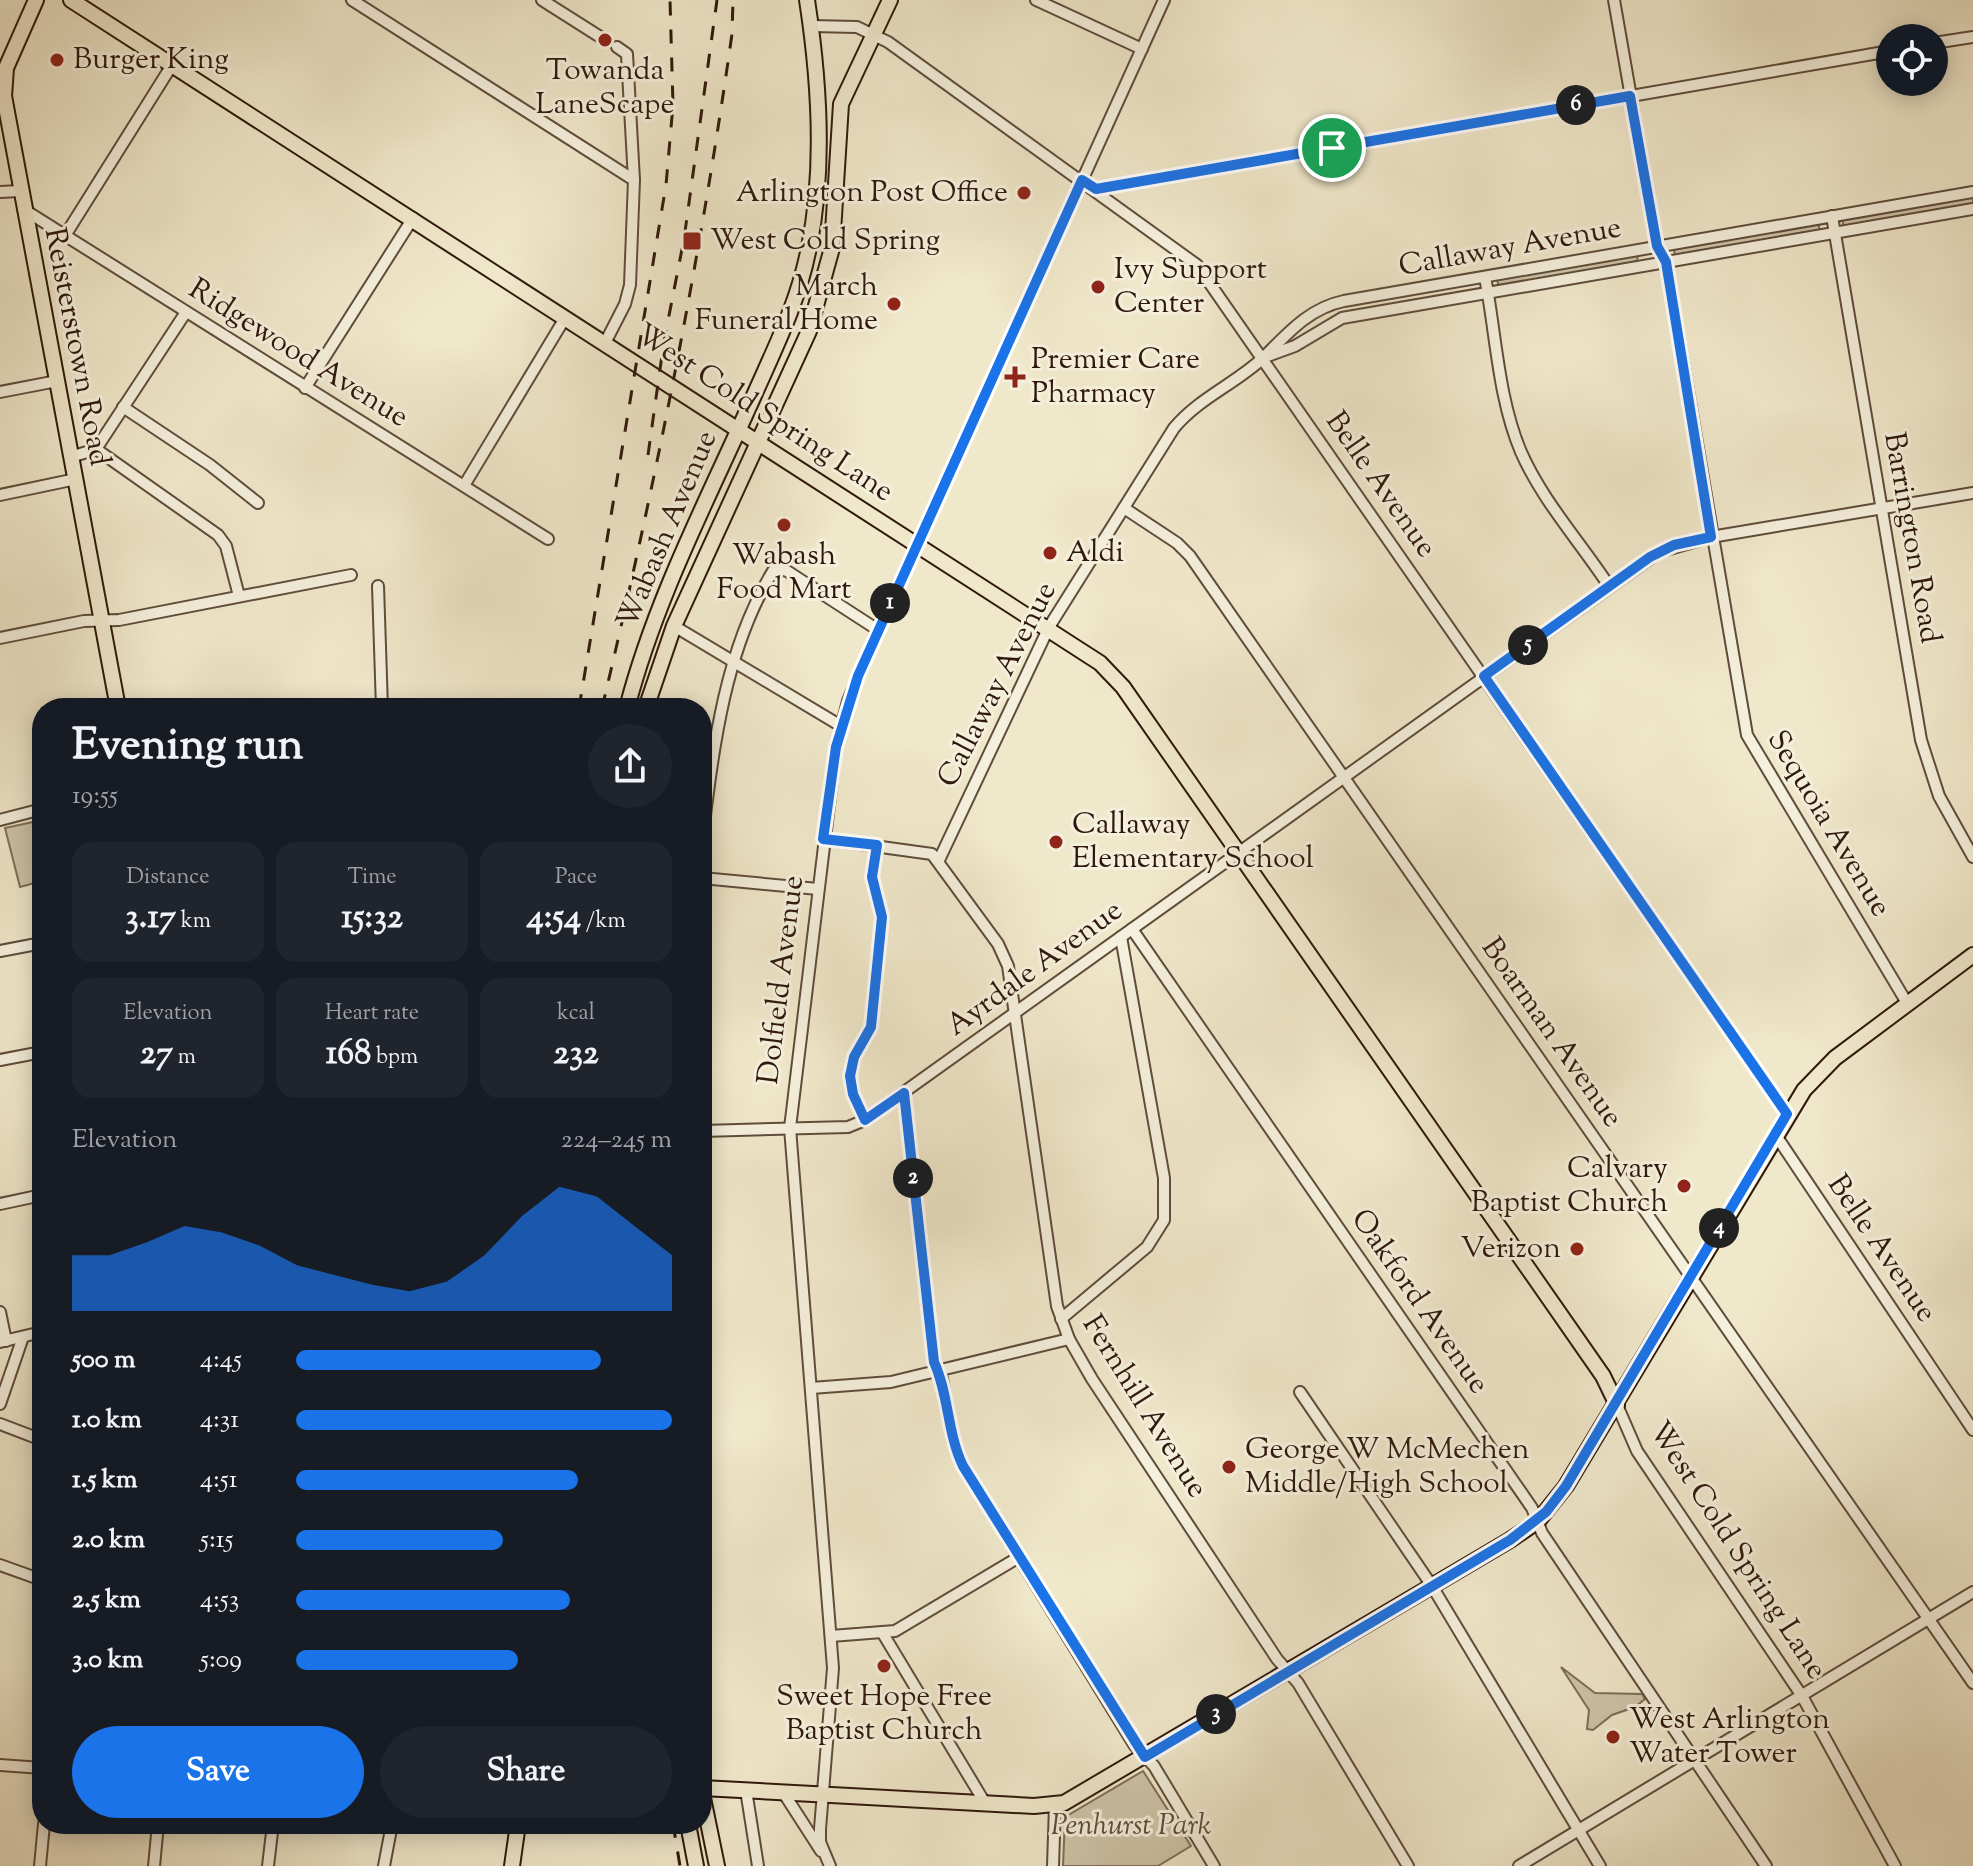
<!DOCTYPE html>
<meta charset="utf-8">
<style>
:root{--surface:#171b24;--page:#20242c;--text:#f1f3f6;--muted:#9ea1a6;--accent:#1a73e8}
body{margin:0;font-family:"Sorts Mill Goudy",serif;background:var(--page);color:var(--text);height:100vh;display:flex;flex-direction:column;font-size:30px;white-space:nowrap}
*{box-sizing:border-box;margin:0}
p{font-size:26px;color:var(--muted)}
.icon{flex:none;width:44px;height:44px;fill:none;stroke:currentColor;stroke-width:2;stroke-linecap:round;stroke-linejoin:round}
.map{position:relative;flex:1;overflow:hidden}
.side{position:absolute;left:32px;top:698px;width:680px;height:1136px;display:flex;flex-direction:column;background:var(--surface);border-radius:32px;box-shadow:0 4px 20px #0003}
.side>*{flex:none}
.controls{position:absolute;left:1876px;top:24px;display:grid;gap:16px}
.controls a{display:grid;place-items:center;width:72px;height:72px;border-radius:50%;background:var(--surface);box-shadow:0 4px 20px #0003;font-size:40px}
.pin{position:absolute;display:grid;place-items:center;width:68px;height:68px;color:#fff;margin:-34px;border:4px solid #fff;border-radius:50%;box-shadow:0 2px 8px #0007}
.km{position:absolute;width:40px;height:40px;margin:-20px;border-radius:50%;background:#222;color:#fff;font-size:22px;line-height:40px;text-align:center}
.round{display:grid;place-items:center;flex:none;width:84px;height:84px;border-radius:42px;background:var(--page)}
.head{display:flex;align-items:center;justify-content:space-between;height:136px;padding:0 40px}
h1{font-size:44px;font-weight:800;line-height:60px}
.metrics{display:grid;grid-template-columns:repeat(3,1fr);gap:12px;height:136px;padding:8px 40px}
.metrics div{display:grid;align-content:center;border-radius:20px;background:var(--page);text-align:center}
.metrics b{font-size:34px;font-weight:800}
.metrics small{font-size:22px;font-weight:400}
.metrics p{font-size:22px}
.chart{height:224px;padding:16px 40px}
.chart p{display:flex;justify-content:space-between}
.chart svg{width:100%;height:144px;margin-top:8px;fill:var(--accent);opacity:.7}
.primary-button{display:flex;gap:16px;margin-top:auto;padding:16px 40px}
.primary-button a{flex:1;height:92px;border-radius:48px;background:var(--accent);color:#fff;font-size:32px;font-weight:800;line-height:92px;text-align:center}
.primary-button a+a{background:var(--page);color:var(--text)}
ul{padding:0 40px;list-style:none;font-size:26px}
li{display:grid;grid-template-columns:128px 96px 1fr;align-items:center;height:60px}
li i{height:20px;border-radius:10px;background:var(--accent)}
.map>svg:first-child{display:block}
</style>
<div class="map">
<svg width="1973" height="1866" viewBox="0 0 1973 1866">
<rect width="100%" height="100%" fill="#f0e8cb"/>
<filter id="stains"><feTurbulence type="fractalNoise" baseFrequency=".0025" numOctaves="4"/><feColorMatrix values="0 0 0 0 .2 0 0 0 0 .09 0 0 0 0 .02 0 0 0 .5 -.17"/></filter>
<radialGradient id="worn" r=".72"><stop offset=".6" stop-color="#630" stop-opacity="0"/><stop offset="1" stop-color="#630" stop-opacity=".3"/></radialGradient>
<g fill="#cfc5aa" stroke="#7f6e5a" stroke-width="2">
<path d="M1973 196V204L1844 227 1842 219Z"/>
<path d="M1818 223 1820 231 1675 256 1674 249Z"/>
<path d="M1638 254 1637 262 1499 287 1497 280Z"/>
<path d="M42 820V881L20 887 5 828Z"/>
<path d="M1561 1667 1595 1693 1642 1694 1645 1699 1635 1707 1612 1715 1593 1730 1587 1729 1589 1710Z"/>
<path d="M1143 1771 1191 1846 1158 1866H1063L1065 1817Z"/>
</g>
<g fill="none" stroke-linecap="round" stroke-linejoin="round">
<g stroke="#5f4c3b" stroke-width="14">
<g id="minor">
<path d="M352 0 634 180"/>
<path d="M542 0 605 40"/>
<path d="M1036 0 1142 49"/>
<path d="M1614 0 1657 246 1666 262 1747 735 1907 1003"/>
<path d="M811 26 857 27 888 42 1197 265 1787 1114"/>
<path d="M1934 43 1973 37"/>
<path d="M1096 189 1890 51"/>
<path d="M0 192 20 191"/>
<path d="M23 209 548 539"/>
<path d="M1832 216 1921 740 1939 796 1973 857"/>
<path d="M66 234 172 65"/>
<path d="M1485 277C1496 334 1498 398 1521 452 1542 500 1580 542 1609 586"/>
<path d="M605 343 625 304 630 285 634 180 627 54 617 47"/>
<path d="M1262 358 1295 346 1342 318 1973 209"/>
<path d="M305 388 413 218"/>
<path d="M0 392 57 381"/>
<path d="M123 407 210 465 258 503"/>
<path d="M96 449 218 535 226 546 239 596"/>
<path d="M71 457 96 449 186 312"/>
<path d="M465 484 565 318"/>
<path d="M0 495 76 479"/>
<path d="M1124 508 1177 543 1190 556 1973 1683"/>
<path d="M378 586 382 708"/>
<path d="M674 626 841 726"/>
<path d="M0 638 84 621 119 620 351 575"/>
<path d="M0 820 42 809"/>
<path d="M823 839 932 854 998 944 1008 966 1057 1306 1069 1339 1092 1379 1277 1659 1298 1683 1408 1866"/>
<path d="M702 840C713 750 724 651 773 571L776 568 787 571 878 630"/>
<path d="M939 860 1049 627 1174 428C1199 398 1235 384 1263 358 1287 334 1309 308 1344 301L1973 192"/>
<path d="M702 878 818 889"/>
<path d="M1132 929 1532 1508 1542 1533 1766 1866"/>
<path d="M0 951 42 943"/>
<path d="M0 1060 42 1052"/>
<path d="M904 1093 934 1362 942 1379 953 1441 963 1466 1135 1746 1154 1766 1214 1866"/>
<path d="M865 1120 853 1094 850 1076 854 1057 871 1027 882 917 872 877 877 845"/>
<path d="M702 1131 848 1127 865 1120 1659 552 1711 537 1973 493"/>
<path d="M1775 1134 1973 1430"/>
<path d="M0 1204 42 1195"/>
<path d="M0 1312 6 1341"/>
<path d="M1061 1319 1147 1247 1164 1220V1178L1121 937"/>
<path d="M0 1342 42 1332"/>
<path d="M811 1388 891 1382 1069 1339"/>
<path d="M1300 1392 1432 1586 1600 1866"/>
<path d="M0 1404 23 1337"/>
<path d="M1617 1405 1637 1451 1802 1696 1895 1866"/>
<path d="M0 1424 42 1440"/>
<path d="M0 1565 42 1580"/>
<path d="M882 1632 985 1803"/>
<path d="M831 1636 895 1631 1019 1557"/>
<path d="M0 1765 42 1768"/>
<path d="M746 1790 758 1866"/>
<path d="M783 1792 821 1851"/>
<path d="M40 1866 44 1824"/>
<path d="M154 1866 158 1824"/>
<path d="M268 1866 273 1824"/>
<path d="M384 1866 392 1824"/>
<path d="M830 1866 820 1842V1829L833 1668 790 1128 836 747 848 701 878 630 1164 0"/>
<path d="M1053 1866 1055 1805"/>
<path d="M1519 1866 1973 1592"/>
</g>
</g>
<g stroke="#2f180b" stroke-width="18">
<g id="major">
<path d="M36 0 6 68 4 96 118 708"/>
<path d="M71 0 1100 663 1123 687 1603 1376 1617 1405"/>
<path d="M627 708C655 600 707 501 752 400 774 350 799 301 809 247 825 169 819 78 807 0"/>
<path d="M646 708 674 626 809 331 832 248 841 104 890 0"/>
<path d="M702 1788 1034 1806 1064 1803 1510 1540 1538 1521 1566 1486 1804 1090 1835 1058 1973 955"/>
<path d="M702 1793 717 1866"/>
<path d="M688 1824 696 1866"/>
<path d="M512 1866 518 1824"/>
</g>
</g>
<use href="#minor" stroke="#f5f0dd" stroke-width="10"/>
<use href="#major" stroke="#f0e8cb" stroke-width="14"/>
<g stroke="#2f180b" stroke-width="3" stroke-dasharray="14 14" stroke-linecap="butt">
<path d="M648 455 664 341 684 239 717 0"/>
<path d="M579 708 666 185 673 105 670 0"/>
<path d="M602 708C655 485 700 261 732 34L733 0"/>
<path d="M673 1824 680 1866"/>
</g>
</g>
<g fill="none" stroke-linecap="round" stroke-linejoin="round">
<g stroke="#fff" stroke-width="16">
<path id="route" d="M1630 96 1657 246 1666 262 1711 537 1674 545 1650 557 1484 676 1787 1114 1566 1486 1546 1512 1510 1540 1145 1757 963 1466C947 1433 949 1395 934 1362L904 1093 865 1120 853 1094 850 1076 854 1057 871 1027 882 917 872 877 877 845 823 839 836 747 858 676 1082 180 1096 189Z"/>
</g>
<use href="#route" stroke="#1a73e8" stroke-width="10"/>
</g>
<g fill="#8f2418" stroke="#f5f0dd" stroke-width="3">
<circle cx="605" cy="40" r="8"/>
<circle cx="57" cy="60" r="8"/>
<circle cx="1024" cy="193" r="8"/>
<rect x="682" y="231" width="20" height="20" rx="4"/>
<circle cx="1098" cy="287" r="8"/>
<circle cx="894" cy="304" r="8"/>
<path d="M1011 365h8v8h8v8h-8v8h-8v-8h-8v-8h8z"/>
<circle cx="784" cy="525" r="8"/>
<circle cx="1050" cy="553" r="8"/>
<circle cx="1056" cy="842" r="8"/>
<circle cx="1684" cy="1186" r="8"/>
<circle cx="1577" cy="1249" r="8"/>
<circle cx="1229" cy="1467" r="8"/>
<circle cx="884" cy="1666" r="8"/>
<circle cx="1613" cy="1737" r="8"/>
</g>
<g text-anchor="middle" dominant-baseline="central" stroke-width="6" stroke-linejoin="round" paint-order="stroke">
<g font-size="30" fill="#2f180b" stroke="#f5f0dd" text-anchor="start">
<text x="73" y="60">Burger King</text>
<text x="605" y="71" text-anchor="middle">Towanda<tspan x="605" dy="34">LaneScape</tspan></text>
<text x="1008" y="193" text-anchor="end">Arlington Post Office</text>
<text x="710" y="241">West Cold Spring</text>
<text x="1114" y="270">Ivy Support<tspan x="1114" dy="34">Center</tspan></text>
<text x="878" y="287" text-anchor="end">March<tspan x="878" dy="34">Funeral Home</tspan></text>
<text x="1031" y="360">Premier Care<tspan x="1031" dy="34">Pharmacy</tspan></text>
<text x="1066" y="553">Aldi</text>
<text x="784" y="556" text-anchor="middle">Wabash<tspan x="784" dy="34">Food Mart</tspan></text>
<text x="1072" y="825">Callaway<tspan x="1072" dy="34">Elementary School</tspan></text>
<text x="1668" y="1169" text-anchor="end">Calvary<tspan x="1668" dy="34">Baptist Church</tspan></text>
<text x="1561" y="1249" text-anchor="end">Verizon</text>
<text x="1245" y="1450">George W McMechen<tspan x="1245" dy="34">Middle/High School</tspan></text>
<text x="884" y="1697" text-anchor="middle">Sweet Hope Free<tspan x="884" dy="34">Baptist Church</tspan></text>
<text x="1629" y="1720">West Arlington<tspan x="1629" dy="34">Water Tower</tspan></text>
</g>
<g font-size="30" fill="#2f180b" stroke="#f5f0dd">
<text transform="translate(1510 248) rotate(-10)">Callaway Avenue</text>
<text transform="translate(76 347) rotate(79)">Reisterstown Road</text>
<text transform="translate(298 354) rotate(32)">Ridgewood Avenue</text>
<text transform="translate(764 414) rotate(33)">West Cold Spring Lane</text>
<text transform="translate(1380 485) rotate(55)">Belle Avenue</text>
<text transform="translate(668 530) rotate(-67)">Wabash Avenue</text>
<text transform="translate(1911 538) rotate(80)">Barrington Road</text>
<text transform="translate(998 685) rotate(-63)">Callaway Avenue</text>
<text transform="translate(1828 824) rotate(59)">Sequoia Avenue</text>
<text transform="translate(1035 969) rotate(-36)">Ayrdale Avenue</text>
<text transform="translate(782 980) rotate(-83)">Dolfield Avenue</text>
<text transform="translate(1551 1033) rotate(55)">Boarman Avenue</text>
<text transform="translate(1881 1249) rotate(56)">Belle Avenue</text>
<text transform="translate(1419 1302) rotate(55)">Oakford Avenue</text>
<text transform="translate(1144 1407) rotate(58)">Fernhill Avenue</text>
<text transform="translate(1737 1551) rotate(57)">West Cold Spring Lane</text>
</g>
<g font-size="30" font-style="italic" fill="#5f4c3b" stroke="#f5f0dd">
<text x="1131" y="1826">Penhurst Park</text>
</g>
</g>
<rect width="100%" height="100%" filter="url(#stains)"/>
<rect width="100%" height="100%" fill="url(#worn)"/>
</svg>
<div class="controls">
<a><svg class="icon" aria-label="locate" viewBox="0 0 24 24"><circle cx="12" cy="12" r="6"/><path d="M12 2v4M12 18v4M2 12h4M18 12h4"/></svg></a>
</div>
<div class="pin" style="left:1332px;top:148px;background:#1e9e55"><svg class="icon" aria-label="arrive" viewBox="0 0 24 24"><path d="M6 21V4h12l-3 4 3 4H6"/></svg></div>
<b class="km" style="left:890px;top:603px">1</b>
<b class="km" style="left:913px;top:1178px">2</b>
<b class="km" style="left:1216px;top:1714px">3</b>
<b class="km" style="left:1719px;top:1228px">4</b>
<b class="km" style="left:1528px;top:645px">5</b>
<b class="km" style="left:1576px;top:105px">6</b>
<section class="side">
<div class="head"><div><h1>Evening run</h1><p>19:55</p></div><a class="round"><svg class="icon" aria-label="share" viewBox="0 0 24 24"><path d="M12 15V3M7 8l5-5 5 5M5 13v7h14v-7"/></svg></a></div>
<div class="metrics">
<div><p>Distance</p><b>3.17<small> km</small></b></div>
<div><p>Time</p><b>15:32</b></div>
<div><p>Pace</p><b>4:54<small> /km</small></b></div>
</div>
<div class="metrics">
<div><p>Elevation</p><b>27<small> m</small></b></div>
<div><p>Heart rate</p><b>168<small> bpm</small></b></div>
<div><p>kcal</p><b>232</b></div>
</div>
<div class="chart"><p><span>Elevation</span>224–245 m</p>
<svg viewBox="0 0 160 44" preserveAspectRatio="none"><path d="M0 44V27L10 27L20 23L30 18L40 20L50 24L60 30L70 33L80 36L90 38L100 35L110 27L120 15L130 6L140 9L150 18L160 27V44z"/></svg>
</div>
<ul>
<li><b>500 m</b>4:45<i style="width:81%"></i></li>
<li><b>1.0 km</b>4:31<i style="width:100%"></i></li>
<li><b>1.5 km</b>4:51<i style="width:75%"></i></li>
<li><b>2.0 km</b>5:15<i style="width:55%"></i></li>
<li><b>2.5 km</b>4:53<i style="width:73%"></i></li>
<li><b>3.0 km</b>5:09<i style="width:59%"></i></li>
</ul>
<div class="primary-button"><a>Save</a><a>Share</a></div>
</section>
</div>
